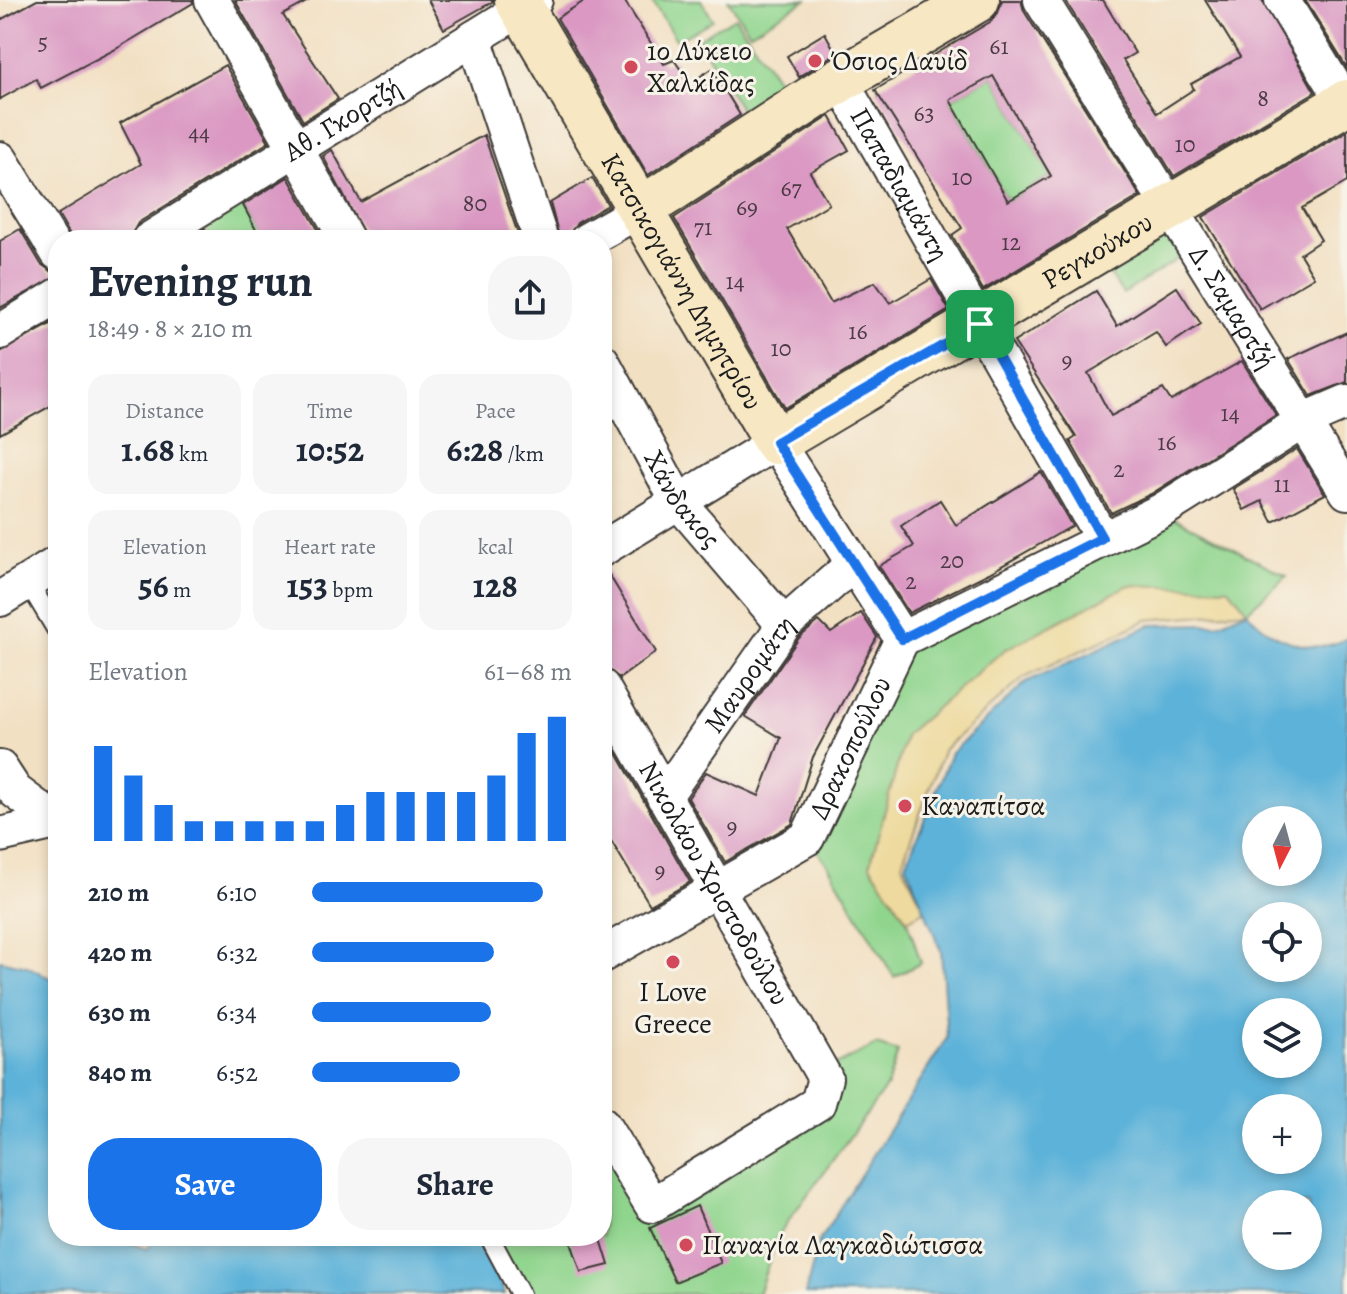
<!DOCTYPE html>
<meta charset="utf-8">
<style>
:root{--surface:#fff;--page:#f6f6f7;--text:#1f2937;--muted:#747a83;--accent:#1a73e8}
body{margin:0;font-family:Alegreya,serif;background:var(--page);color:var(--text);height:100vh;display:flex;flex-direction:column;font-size:30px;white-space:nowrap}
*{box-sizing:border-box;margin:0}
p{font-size:26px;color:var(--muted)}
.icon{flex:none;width:44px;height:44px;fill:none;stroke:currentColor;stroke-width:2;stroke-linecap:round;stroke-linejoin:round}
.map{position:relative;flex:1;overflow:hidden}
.side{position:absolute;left:48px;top:230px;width:564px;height:1016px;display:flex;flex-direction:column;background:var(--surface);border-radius:32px;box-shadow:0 4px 12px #0003}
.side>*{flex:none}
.needle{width:52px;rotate:186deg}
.tools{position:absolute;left:1242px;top:806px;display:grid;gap:16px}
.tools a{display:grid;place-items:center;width:80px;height:80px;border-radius:50%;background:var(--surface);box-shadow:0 4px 12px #0003;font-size:40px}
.pin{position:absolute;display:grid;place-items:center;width:68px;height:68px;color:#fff;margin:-34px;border-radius:16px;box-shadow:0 4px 12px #0006}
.round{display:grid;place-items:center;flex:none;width:84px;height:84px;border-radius:32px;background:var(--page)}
.headline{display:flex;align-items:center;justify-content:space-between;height:136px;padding:0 40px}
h1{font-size:44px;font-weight:700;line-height:60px}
.stats{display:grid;grid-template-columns:repeat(3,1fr);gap:12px;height:136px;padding:8px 40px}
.stats div{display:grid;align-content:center;border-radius:20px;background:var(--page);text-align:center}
.stats b{font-size:34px;font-weight:700}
.stats small{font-size:22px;font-weight:400}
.stats p{font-size:22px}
.chart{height:224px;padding:16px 40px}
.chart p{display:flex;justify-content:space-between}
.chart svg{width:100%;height:144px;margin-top:8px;stroke:var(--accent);stroke-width:6}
.primary-button{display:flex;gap:16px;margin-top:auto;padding:16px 40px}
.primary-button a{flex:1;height:92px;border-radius:32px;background:var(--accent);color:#fff;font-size:32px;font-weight:700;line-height:92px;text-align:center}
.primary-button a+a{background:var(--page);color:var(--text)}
ul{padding:0 40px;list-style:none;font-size:26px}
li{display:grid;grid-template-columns:128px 96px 1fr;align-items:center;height:60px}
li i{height:20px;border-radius:10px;background:var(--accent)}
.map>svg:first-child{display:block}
</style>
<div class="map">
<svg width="1347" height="1294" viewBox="0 0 1347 1294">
<rect width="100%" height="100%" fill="#f7f3e8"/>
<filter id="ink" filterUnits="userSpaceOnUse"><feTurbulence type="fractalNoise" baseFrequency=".0125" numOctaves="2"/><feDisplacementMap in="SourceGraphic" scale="16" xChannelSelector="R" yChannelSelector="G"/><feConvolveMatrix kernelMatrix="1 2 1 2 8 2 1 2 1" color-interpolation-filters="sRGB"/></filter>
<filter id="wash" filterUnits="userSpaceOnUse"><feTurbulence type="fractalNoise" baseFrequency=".006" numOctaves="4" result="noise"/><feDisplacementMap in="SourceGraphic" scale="32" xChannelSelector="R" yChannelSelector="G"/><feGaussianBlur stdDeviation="1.8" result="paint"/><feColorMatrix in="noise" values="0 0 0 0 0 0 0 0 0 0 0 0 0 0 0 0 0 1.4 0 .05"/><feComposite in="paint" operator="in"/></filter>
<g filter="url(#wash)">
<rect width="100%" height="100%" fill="#f2e0c3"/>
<g fill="#90d58e" stroke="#567855" stroke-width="2">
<path d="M651 0H701L713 20 677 41Z"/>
<path d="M728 0H806L750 33Z"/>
<path d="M735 17 781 85 741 110 698 39Z"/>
<path d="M993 76 1051 176 1008 201 950 100Z"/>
<path d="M238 196 262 240H210L199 217Z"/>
<path d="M1172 214 1192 250 1123 294 1098 259Z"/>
<path d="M1161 511 1287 576 1247 611 1229 588 1004 650 870 865 907 920 921 963 894 977 828 865 807 838 902 639Z"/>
<path d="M876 1045 898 1052 887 1086 778 1235 758 1294H513L481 1236H602V1124L651 1204 818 1103 828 1069Z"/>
</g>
<path fill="#eeda9e" stroke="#857b5d" stroke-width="2" d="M1129 585 1229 588 1247 611 1147 620 1024 677 944 749 902 863 925 910 907 920 870 865 906 734 1004 650Z"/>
<g fill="#5db2d9" stroke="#3c677a" stroke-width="2" fill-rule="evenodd">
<path d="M1247 611C1269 639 1313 658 1347 638V1294H805L819 1241 947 1038 941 951 906 864 951 753 1026 682 1150 625 1218 624ZM1256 820H1308V872H1256ZM1256 916H1308V968H1256ZM1256 1012H1308V1064H1256ZM1256 1108H1308V1160H1256ZM1256 1204H1308V1256H1256Z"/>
<path d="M0 960 27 966 58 982V1236H110L147 1249 157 1236H470L488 1255 505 1294H0Z"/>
</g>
<g id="blocks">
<g fill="#da98c3" fill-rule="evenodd">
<path d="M37 0H192L193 3 116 49 41 88 36 79 0 99V20Z"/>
<path d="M235 0H310L283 15 338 99 303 121Z"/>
<path d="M428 0H492V2L444 29Z"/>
<path d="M586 0H624L664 64 674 60 690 83 712 69 740 115 648 175 557 18Z"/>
<path d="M1002 0H1021L1024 11 1140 196 983 290 952 235 962 228 875 90 990 22 998 13ZM993 76 1051 176 1008 201 950 100Z"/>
<path d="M1065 0H1103L1135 53 1123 60 1157 113 1194 89 1191 84 1240 57 1205 0H1262L1315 92 1174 176Z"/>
<path d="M1305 0H1347V68Z"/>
<path d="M825 33 836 53 799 77 787 56Z"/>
<path d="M225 65 269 142 138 223 129 240H73L58 214 141 164 120 123Z"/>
<path d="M830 116 849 150 810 172 829 204 787 229 831 303 875 282 890 303 931 279 949 310 785 408 674 218Z"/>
<path d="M1347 131V182L1302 208 1321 240 1300 254 1314 277 1260 309 1203 217Z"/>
<path d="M484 135 520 240H367L323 156 332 150 361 202Z"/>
<path d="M288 177 324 240H262L255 228 243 205Z"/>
<path d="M592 178 608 205 577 223 567 240H560L550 203Z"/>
<path d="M20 229 41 264 58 276 0 308V241Z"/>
<path d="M205 229 210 240H187Z"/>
<path d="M1177 287 1201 324 1166 347 1156 332 1088 373 1111 416 1163 389 1171 401 1242 361 1276 415 1151 494 1111 513 1070 441 1076 437 1014 342 1096 291 1117 326Z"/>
<path d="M58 320V402L0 434V352Z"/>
<path d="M1347 332V382L1311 396 1288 359Z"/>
<path d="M1297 449 1325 494 1273 522 1262 501 1244 510 1233 489Z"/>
<path d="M1041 472 1072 526 989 573 909 613 879 566 914 546 901 526 940 500 956 525Z"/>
<path d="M605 568 656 652 620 678 602 667V569Z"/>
<path d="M861 613 877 637 813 757 792 824 725 862 688 798 706 772 759 796 781 738 745 716 799 638 819 621 831 633Z"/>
<path d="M602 727 690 882 650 905 602 826Z"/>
<path d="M697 1206 721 1263 675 1282 650 1228Z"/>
<path d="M569 1236H600L609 1265 581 1272Z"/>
</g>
</g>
</g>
<g filter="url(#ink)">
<use href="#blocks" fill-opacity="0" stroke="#3c3935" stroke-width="2"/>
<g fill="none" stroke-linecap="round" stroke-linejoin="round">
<g stroke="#3c3935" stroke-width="22">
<g id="lane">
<path d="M28 582 58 632"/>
<path d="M489 1236 520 1294"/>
</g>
</g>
<g stroke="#3c3935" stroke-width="38">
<g id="street">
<path d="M212 0 347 240"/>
<path id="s1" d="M1041 0 1347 492"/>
<path d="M1282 0 1347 106"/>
<path d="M474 38 541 240"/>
<path id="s2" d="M840 80 1102 538"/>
<path d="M0 159 58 253"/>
<path id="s3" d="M149 240 535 0"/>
<path d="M587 240 640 210"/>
<path d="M0 332 58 296"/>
<path id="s4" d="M602 361 677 500 784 625"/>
<path d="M602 549 776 442 902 639"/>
<path d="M0 599 58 563"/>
<path id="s5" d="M602 687 825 1078 818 1103 652 1205 602 1124"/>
<path d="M0 768 15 791 58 823"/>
<path id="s6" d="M664 797 784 625 853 564"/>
<path d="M0 835 56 822"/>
<path id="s7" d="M602 955 807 838 902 639 1161 511 1305 420 1347 402"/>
</g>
</g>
<g stroke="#3c3935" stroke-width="48">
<g id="secondary">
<path id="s8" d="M517 0 776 442 1347 102"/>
<path d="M640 210 840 80 977 0"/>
</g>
</g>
<use href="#lane" stroke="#fff" stroke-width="18"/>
<use href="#street" stroke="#fff" stroke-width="34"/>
<use href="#secondary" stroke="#f7e8c3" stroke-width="44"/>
</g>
</g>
<g fill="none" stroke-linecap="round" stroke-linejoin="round" filter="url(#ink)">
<g stroke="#fff" stroke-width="16">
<path id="route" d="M980 324 1102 538 902 639 776 442Z"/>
</g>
<use href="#route" stroke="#1a73e8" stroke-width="10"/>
</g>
<g fill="#d1495b" stroke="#f7f3e8" stroke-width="3">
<circle cx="815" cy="61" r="8"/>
<circle cx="631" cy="67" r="8"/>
<circle cx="905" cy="806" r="8"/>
<circle cx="673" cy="962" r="8"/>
<circle cx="686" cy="1245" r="8"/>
</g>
<g text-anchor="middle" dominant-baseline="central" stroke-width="6" stroke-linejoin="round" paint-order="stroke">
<g font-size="24" fill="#4c3b46">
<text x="43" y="42">5</text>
<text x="999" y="46">61</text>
<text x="1263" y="98">8</text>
<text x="924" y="113">63</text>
<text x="199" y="132">44</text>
<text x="1185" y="144">10</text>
<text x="962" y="177">10</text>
<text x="791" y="188">67</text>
<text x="475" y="203">80</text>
<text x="747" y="207">69</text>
<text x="703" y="227">71</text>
<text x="1011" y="242">12</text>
<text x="735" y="281">14</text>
<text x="858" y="331">16</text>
<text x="781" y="348">10</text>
<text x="1067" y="360">9</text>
<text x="1230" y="413">14</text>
<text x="1167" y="442">16</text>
<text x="1119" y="469">2</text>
<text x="1282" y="484">11</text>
<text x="952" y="560">20</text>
<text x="911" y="581">2</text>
<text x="732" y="826">9</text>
<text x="660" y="870">9</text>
</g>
<g font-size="28" fill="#1c1c1c" stroke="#f7f3e8" text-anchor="start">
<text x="647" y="51">1ο Λύκειο<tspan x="647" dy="32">Χαλκίδας</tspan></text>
<text x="831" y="61">Όσιος Δαυίδ</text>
<text x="921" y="806">Καναπίτσα</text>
<text x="673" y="992" text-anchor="middle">I Love<tspan x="673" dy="32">Greece</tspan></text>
<text x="702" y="1245">Παναγία Λαγκαδιώτισσα</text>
</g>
<g font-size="28" fill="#1c1c1c" stroke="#f7f3e8">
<text stroke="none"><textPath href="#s3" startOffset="228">Αθ. Γκορτζή</textPath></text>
<text stroke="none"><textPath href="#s2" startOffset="120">Παπαδιαμάντη</textPath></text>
<text stroke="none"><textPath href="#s8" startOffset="886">Ρεγκούκου</textPath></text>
<text stroke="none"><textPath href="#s8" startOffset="326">Κατσικογιάννη Δημητρίου</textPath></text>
<text stroke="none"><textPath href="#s1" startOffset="362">Δ. Σαμαρτζή</textPath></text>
<text stroke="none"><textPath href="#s4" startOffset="160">Χάνδακος</textPath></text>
<text stroke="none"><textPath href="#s6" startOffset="150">Μαυρομάτη</textPath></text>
<text stroke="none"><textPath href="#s7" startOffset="336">Δρακοπούλου</textPath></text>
<text stroke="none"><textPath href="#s5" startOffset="226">Νικολάου Χριστοδούλου</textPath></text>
</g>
</g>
</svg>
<div class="tools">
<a><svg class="needle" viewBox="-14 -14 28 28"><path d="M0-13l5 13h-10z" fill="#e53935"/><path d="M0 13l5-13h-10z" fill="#747a83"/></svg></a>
<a><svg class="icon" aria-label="locate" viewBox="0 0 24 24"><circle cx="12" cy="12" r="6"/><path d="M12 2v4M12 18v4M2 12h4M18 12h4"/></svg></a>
<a><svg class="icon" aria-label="layers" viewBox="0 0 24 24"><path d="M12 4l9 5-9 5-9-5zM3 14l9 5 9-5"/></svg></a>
<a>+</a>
<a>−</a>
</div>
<div class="pin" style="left:980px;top:324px;background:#1e9e55"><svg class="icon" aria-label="arrive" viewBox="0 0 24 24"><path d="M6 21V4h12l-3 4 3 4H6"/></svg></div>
<section class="side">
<div class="headline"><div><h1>Evening run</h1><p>18:49 · 8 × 210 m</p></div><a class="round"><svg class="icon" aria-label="share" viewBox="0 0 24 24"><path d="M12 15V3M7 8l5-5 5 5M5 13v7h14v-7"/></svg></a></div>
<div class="stats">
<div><p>Distance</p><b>1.68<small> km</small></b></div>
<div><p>Time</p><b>10:52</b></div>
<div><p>Pace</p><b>6:28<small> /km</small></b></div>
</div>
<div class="stats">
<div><p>Elevation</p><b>56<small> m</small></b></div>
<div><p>Heart rate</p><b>153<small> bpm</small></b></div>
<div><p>kcal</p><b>128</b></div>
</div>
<div class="chart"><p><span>Elevation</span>61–68 m</p>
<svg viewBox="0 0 160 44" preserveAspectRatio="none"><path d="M5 44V15M15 44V24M25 44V33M35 44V38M45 44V38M55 44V38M65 44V38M75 44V38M85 44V33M95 44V29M105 44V29M115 44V29M125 44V29M135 44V24M145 44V11M155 44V6"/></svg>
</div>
<ul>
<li><b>210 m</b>6:10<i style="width:89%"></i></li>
<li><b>420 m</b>6:32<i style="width:70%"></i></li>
<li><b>630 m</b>6:34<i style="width:69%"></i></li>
<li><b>840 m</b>6:52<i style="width:57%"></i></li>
</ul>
<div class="primary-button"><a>Save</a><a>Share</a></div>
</section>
</div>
